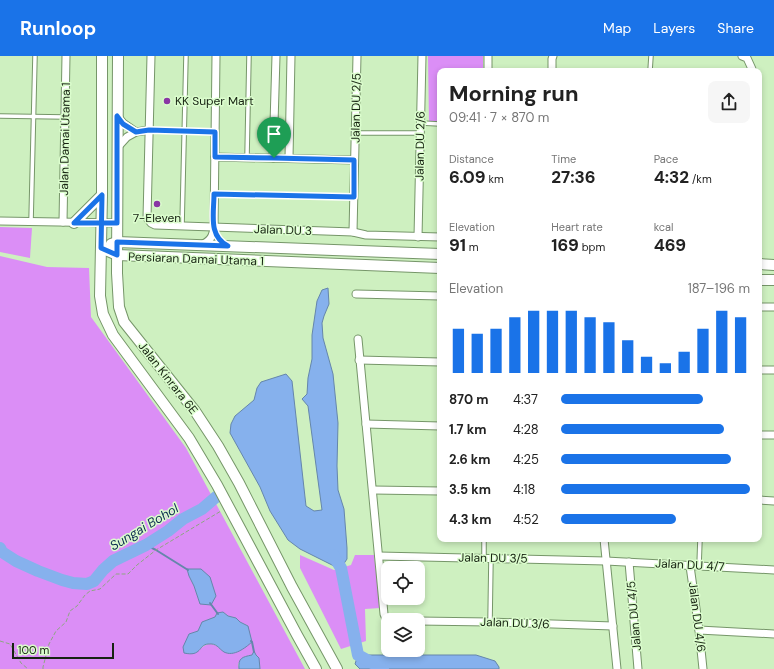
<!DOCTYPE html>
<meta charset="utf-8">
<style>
:root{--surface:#fff;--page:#f6f6f6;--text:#222;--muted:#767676;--accent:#1a73e8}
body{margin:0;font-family:"DM Sans",sans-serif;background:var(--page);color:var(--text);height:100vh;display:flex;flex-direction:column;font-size:15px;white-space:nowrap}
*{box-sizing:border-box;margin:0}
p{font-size:13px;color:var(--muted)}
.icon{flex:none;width:22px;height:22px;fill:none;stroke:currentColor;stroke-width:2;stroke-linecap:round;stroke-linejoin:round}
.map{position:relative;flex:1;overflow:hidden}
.details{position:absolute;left:437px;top:12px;width:325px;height:474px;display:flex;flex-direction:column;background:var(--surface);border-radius:8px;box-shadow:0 2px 6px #0003}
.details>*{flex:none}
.tools{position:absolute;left:381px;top:505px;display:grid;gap:8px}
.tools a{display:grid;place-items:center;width:44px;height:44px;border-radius:8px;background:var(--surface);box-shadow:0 2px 6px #0003;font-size:20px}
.scale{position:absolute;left:12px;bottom:10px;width:102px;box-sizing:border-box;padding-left:4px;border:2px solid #172312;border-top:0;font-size:11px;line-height:14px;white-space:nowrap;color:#172312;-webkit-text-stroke:3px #dbfdcd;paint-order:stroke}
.pin{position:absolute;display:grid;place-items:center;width:34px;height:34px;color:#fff;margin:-41px -17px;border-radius:50% 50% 50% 0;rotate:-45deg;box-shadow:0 0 4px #0007}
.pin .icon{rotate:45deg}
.round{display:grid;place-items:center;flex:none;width:42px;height:42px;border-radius:8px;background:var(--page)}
.summary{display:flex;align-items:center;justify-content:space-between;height:68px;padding:0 12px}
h1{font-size:22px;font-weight:700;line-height:30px}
.figures{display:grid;grid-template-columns:repeat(3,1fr);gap:6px;height:68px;padding:4px 12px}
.figures div{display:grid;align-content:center}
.figures b{font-size:17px;font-weight:700}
.figures small{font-size:11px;font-weight:400}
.figures p{font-size:11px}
.chart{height:112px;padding:8px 12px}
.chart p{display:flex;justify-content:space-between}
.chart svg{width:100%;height:72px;margin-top:4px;stroke:var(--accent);stroke-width:6}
ul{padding:0 12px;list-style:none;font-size:13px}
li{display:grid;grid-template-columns:64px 48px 1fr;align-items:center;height:30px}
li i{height:10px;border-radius:5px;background:var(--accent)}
header{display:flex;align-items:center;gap:24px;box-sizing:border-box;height:56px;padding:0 20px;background:var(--accent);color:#fff}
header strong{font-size:19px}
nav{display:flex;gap:22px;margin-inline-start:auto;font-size:14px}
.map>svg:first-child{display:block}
</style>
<header>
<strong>Runloop</strong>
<nav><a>Map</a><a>Layers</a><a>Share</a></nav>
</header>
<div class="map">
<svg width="774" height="613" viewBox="0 0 774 613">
<rect width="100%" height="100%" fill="#cef0c0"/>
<g fill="#db8ef6" fill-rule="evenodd">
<path d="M428 0H483V15H440V66H429Z"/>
<path d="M0 171 32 172 30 202 0 196Z"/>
<path d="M0 200 47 211 89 212 91 261 186 392 305 613H260V608L252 599 244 601 238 608 239 613H0ZM189 520 216 540 200 548 194 530ZM223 556 228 560 236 562 240 566 248 570 224 596C214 586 208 585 198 595L189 578 198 575 202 566 215 561 217 557Z"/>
<path d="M300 499 334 514 351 509 355 499H374L380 552 365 553 366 585 341 593 300 512Z"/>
</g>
<g fill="#86b1ed" stroke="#6586ab">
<path d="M328 232 329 248 324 260 322 267 323 282 333 318 338 367 337 410 338 434 344 453 347 492V503L341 512 334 510 300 493 288 484 270 455 260 431 230 377 231 368 235 360 254 344 257 332 261 326 286 318 292 325 306 450 314 455 322 454 308 350 302 343 307 338 308 322 312 303V279L317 245 322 234Z"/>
<path d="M187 513H201L210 521 216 540 211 549 200 548 194 530 189 520Z"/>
<path d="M223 556 228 560 236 562 240 566 248 570 252 586C245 592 234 601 224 596 218 592 217 587 208 588 198 589 202 601 184 597L183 591 189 578 198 575 202 566 215 561 217 557Z"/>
<path d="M254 595 256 599 259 602 260 613H239C238 602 242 601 252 599Z"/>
<path d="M358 599H476L495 605 499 611V613H360L355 608Z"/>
</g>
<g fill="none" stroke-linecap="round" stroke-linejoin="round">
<g stroke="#6586ab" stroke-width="2">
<path d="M146 489 156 494 188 514"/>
<path d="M210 547 218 558"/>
<path d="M251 585 252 586 254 596"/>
</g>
<g stroke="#86b1ed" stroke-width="12">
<path d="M0 492 2 496 16 505 38 515 62 524 73 527 87 528 94 525 103 514 113 505 146 489 168 475 183 463 202 453 216 441"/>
<path d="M333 499 341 512 358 599 383 613"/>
</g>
<g stroke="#769669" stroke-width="5.5">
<g id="lane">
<path d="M650 15 651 0"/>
<path d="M0 60 65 61"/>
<path d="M421 67 440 68"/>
<path d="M149 74 215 76"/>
<path d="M355 77H420"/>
<path d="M247 101 249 0"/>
<path d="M214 138 354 141"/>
<path d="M31 166 35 0"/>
<path d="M182 170 186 0"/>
<path d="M484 502V483"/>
<path d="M699 510 700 483"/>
<path d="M490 566 491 502"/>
</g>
</g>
<g stroke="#769669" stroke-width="9">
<g id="street">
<path d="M151 0 147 162 151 167 155 169 353 176 366 179 440 181"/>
<path d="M742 0 747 2 752 13 751 15"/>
<path d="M488 15V0"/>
<path d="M552 15V3L553 0"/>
<path d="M118 61 123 67 136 76"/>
<path d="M117 92 127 81 136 76 149 74"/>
<path d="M215 101 354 104"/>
<path d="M273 102 276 0"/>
<path d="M289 102 291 0"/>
<path d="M0 165 117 167"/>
<path d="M63 166 66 0"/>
<path d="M353 176 357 0"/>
<path d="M418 181 422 0"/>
<path d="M201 189C210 185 213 181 214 171L216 0"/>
<path d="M356 238 440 240"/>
<path d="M759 251H774"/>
<path d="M358 283 384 558 386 563 388 564"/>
<path d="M359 304 440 306"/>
<path d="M759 314H774"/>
<path d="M366 368 440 370"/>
<path d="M759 379H774"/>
<path d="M373 434 440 435"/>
<path d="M759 444 774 445"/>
<path d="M604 483 617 613"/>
<path d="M379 500 606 505 774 514"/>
<path d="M629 506 638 613"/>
<path d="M690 510 699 574 703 613"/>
<path d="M418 565 490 566 613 570"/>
<path d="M699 574 774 578"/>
</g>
</g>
<g stroke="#769669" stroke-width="12">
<g id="secondary">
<path d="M102 0V139L100 240 103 258 113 279 189 382 217 429 297 579 316 613"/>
<path d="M118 0 117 217 119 251 124 266 195 355 218 390 239 427 292 531 337 613"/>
<path d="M74 167 102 139"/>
<path d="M111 188 117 186 440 198"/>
<path d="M101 192 117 199 440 212"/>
<path d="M759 208 774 209"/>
<path d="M759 224H774"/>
</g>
</g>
<g stroke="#8da782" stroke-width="1" stroke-dasharray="4 2" stroke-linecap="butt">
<path d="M0 585 10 588 21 607 28 613"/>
<path d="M43 613V611L49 588 56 575 66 566 70 555 77 550 85 539 90 535 100 533 116 518H128L137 509 156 494 221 455"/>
</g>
<use href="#lane" stroke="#fff" stroke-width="3.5"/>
<use href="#street" stroke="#fff" stroke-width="7"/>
<use href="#secondary" stroke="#fff" stroke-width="10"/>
</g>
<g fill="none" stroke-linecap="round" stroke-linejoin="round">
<g stroke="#fff" stroke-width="8">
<path id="route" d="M274 102 215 101V76L149 74 136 76 123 68 117 60V167H74L102 139 101 192 117 199V186L228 190C208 180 214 158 214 138L354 141V104L274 102"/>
</g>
<use href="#route" stroke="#1a73e8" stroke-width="5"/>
</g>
<g fill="#8936a4" stroke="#dbfdcd" stroke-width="1.5">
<circle cx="167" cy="45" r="4"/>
<circle cx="157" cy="148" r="4"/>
</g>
<g text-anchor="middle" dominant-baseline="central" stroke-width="3" stroke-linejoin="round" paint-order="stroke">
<g font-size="12" fill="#172312" stroke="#dbfdcd" text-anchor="start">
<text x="175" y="45">KK Super Mart</text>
<text x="157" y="162" text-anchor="middle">7-Eleven</text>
</g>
<g font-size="12" fill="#172312" stroke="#dbfdcd">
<text transform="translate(356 52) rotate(-89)">Jalan DU 2/5</text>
<text transform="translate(65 83) rotate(-89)">Jalan Damai Utama 1</text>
<text transform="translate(420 90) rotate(-89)">Jalan DU 2/6</text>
<text transform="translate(283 174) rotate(2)">Jalan DU 3</text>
<text transform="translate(196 203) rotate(2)">Persiaran Damai Utama 1</text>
<text transform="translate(168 322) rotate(52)">Jalan Kinrara 6E</text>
<text transform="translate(493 502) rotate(1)">Jalan DU 3/5</text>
<text transform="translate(690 509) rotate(3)">Jalan DU 4/7</text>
<text transform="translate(634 560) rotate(-95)">Jalan DU 4/5</text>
<text transform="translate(697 561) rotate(83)">Jalan DU 4/6</text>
<text transform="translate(515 567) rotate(2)">Jalan DU 3/6</text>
</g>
<g font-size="13" font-style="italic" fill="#0f2c52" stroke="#dbfdcd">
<text transform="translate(144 471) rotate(-31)">Sungai Bohol</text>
</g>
</g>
</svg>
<div class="tools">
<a><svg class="icon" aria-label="locate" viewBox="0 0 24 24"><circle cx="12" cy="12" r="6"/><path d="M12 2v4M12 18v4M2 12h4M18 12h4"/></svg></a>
<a><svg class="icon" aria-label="layers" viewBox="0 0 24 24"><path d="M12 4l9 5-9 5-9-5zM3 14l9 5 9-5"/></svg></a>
</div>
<div class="scale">100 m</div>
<div class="pin" style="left:274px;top:102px;background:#1e9e55"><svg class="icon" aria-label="arrive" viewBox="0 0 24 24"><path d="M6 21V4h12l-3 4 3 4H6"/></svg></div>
<section class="details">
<div class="summary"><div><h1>Morning run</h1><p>09:41 · 7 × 870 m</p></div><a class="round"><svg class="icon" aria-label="share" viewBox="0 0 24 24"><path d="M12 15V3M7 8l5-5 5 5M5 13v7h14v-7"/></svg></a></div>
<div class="figures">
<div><p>Distance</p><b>6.09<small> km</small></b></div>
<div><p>Time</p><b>27:36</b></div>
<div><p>Pace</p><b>4:32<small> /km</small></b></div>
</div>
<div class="figures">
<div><p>Elevation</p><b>91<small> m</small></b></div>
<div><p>Heart rate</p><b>169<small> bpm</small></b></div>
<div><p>kcal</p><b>469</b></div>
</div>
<div class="chart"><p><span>Elevation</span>187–196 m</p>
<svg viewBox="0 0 160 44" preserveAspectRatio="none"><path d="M5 44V17M15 44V20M25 44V17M35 44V10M45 44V6M55 44V6M65 44V6M75 44V10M85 44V13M95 44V24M105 44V34M115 44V38M125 44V31M135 44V17M145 44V6M155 44V10"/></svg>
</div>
<ul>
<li><b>870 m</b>4:37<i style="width:75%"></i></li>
<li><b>1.7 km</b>4:28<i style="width:86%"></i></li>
<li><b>2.6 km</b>4:25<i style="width:90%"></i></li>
<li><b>3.5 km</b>4:18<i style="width:100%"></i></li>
<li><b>4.3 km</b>4:52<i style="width:61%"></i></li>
</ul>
</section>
</div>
